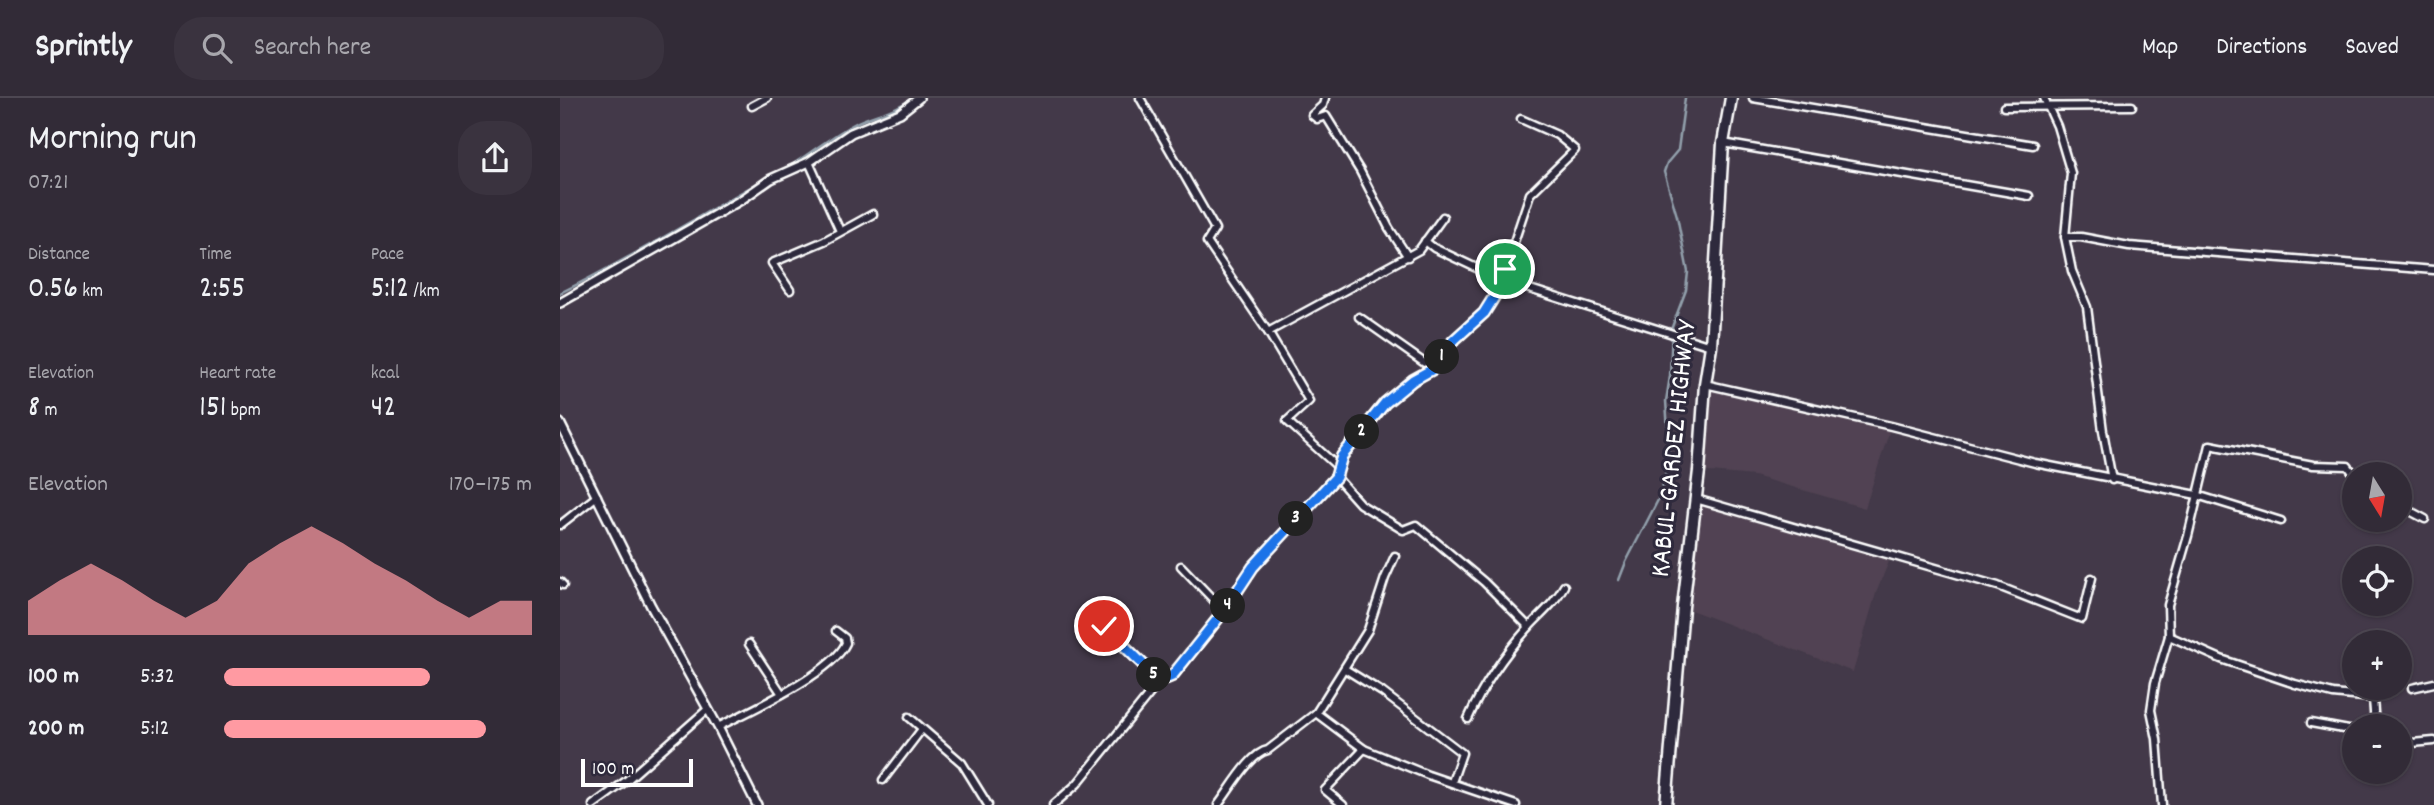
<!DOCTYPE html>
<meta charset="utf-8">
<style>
:root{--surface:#322b37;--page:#3a333f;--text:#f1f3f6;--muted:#a8a7ad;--line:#4d4752;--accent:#ff9aa2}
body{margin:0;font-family:Dekko,sans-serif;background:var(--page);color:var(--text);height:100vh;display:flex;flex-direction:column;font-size:26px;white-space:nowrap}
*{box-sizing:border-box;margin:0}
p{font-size:23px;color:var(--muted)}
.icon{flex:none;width:38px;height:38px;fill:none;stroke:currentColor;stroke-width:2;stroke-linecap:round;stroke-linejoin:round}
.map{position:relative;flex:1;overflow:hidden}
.drawer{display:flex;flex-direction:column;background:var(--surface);width:560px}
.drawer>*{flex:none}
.needle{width:46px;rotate:169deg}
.buttons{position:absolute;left:1782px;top:364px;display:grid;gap:14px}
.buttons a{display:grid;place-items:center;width:70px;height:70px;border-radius:50%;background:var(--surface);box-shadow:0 2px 5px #0004,0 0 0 2px var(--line);font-size:35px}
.scale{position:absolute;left:21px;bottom:18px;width:112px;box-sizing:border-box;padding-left:7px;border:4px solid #fff;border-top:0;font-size:19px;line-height:24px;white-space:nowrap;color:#fff;-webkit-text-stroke:5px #2f2a3d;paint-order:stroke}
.pin{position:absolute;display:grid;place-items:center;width:60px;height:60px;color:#fff;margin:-30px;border:4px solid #fff;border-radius:50%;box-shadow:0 2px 7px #0007}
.km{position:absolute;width:35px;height:35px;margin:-18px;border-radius:50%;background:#222;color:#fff;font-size:19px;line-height:35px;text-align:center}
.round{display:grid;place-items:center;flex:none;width:74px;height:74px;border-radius:28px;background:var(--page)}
.summary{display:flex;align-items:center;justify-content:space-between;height:119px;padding:0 28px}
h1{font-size:38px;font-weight:600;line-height:52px}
.metrics{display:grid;grid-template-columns:repeat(3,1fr);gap:10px;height:119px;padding:7px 28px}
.metrics div{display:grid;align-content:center}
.metrics b{font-size:30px;font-weight:600}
.metrics small{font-size:19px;font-weight:400}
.metrics p{font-size:19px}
.chart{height:196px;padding:14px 28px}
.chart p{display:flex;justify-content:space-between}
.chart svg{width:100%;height:126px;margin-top:7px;fill:var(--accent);opacity:.7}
ul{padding:0 28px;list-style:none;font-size:23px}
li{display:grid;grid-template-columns:112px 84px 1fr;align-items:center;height:52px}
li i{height:18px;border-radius:9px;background:var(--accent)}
header{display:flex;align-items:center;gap:42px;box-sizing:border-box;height:98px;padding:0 35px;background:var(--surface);border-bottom:2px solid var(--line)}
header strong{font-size:33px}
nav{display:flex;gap:38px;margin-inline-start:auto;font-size:24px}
.search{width:490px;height:63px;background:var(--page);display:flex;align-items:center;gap:18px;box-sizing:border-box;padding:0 24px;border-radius:28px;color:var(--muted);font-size:26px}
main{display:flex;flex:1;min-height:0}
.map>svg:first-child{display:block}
</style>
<header>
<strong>Sprintly</strong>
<div class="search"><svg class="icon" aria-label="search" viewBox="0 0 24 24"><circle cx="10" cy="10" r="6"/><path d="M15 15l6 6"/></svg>Search here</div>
<nav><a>Map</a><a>Directions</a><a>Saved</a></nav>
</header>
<main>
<section class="drawer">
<div class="summary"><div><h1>Morning run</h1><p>07:21</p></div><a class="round"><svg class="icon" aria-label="share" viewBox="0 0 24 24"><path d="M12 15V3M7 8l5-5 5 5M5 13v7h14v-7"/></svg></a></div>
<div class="metrics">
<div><p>Distance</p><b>0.56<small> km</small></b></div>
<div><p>Time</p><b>2:55</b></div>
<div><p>Pace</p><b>5:12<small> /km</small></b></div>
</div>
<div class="metrics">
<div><p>Elevation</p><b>8<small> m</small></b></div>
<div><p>Heart rate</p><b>151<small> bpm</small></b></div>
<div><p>kcal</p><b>42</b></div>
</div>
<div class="chart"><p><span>Elevation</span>170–175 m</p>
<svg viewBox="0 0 160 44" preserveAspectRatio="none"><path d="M0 44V32L10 25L20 19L30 25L40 32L50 38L60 32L70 19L80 12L90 6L100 12L110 19L120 25L130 32L140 38L150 32L160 32V44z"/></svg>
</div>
<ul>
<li><b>100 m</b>5:32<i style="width:67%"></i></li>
<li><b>200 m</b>5:12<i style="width:85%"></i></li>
</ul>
</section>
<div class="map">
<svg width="1874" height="707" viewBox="0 0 1874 707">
<rect width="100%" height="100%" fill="#433949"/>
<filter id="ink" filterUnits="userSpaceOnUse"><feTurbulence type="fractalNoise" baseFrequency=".0143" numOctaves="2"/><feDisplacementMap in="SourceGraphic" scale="14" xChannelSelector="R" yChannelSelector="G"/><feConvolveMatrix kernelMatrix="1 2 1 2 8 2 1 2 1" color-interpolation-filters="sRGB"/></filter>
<g filter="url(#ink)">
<g fill="#514352">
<path d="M1145 286 1331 328 1305 410 1194 378 1139 373Z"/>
<path d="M1136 401 1332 456 1316 495 1293 574 1123 509Z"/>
</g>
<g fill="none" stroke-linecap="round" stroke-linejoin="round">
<g stroke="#92a0ac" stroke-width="2.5">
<path d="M222 73C246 59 267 41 292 27 311 16 335 14 352 0"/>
<path d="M0 195C70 161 135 120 203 82"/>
<path d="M1059 482 1066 464 1098 402 1105 380 1109 348 1106 303 1110 278 1112 229 1126 192 1128 174 1117 118 1104 74 1107 65 1118 52 1125 0"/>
</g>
<g stroke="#fff" stroke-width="11">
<g id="minor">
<path d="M580 0 655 131 647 144 708 234 749 303 727 323 779 370"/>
<path d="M765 0 763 7 752 17 757 21 766 18 800 73 829 130 848 159"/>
<path d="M1193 0 1473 47"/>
<path d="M1484 0 1497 28 1511 75 1505 139 1512 173 1527 209 1543 333 1552 382"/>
<path d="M192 8 207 0"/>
<path d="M1444 9 1572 8"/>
<path d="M1163 45 1469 98"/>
<path d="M249 64 280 133"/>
<path d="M1505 139H1521L1569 148 1874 172"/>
<path d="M865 143 874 150 944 183 1151 248"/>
<path d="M230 192 212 165 264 143 313 116"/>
<path d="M799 219 873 271"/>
<path d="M708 234 859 152 883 119"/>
<path d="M1145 286 1331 328 1475 365 1637 397 1721 423"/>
<path d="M776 379 800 406 843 432 856 427 924 484 969 529"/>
<path d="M1136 401 1438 488 1522 521 1532 480"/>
<path d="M1839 407 1865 421"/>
<path d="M0 427 37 398"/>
<path d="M621 468 664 513"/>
<path d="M0 484 3 487"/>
<path d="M544 528 600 583"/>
<path d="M1609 538 1661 561 1735 586 1773 596 1813 600 1815 628"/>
<path d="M189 546 222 596"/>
<path d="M785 571 822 594 902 655 892 684"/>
<path d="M1852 590 1874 585"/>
<path d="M756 615 804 651 868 677 956 707"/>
<path d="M349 619 402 665 428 707"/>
<path d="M908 621C923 587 944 557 969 529 982 515 995 505 1004 488"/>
<path d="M1751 625 1794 633"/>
<path d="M158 629C189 613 272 576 286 545L285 540 276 533"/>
<path d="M1839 634H1840"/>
<path d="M1852 645 1874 643"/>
<path d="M323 682 362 631"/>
<path d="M33 707 66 683 148 611"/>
<path d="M493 707 517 686 600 583 613 578 664 513 693 469 776 379 782 358 825 305 853 282 873 271 893 243 924 215 944 183 945 171 970 96 1015 52 997 37 961 21"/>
<path d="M658 707C670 692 690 655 708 652L756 615 808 532 825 480 835 458"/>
<path d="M783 707 765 692 804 651"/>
<path d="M1602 707 1597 641 1591 612 1595 585 1609 538 1608 507 1628 438 1650 347 1753 367 1788 368 1794 376"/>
</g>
</g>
<g stroke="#fff" stroke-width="12">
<g id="tertiary">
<path d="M0 205 181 102 211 81 249 64 291 35 340 15 359 0"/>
<path d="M0 325 91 508 158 629 197 707"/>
</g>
</g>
<g stroke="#fff" stroke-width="15">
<path id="trunk" d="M1106 707 1123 509 1139 373 1145 286 1151 248 1163 45 1171 0"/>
</g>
<use href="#minor" stroke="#2f2a3d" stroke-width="6"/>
<use href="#tertiary" stroke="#2f2a3d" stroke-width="7"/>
<use href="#trunk" stroke="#2f2a3d" stroke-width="10"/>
</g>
</g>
<g fill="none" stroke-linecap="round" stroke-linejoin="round" filter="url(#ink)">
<g stroke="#fff" stroke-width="14">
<path id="route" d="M544 528 600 583 612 578 664 513 693 469 776 379 782 358 825 305 853 282 873 271 893 243 924 215 944 183 945 171"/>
</g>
<use href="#route" stroke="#1a73e8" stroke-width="9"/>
</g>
<g text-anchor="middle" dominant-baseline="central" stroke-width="6" stroke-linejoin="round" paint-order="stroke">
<g font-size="28" fill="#fff" stroke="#2f2a3d">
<text transform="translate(1116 351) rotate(-84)">KABUL-GARDEZ HIGHWAY</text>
</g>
</g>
</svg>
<div class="buttons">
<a><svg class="needle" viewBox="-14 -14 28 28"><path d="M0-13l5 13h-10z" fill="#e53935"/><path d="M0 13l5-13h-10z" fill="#a8a7ad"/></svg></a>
<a><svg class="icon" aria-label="locate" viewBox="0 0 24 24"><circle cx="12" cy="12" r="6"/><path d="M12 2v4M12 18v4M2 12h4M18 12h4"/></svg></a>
<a>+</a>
<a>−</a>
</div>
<div class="scale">100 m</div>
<div class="pin" style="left:945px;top:171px;background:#1e9e55"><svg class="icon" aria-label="arrive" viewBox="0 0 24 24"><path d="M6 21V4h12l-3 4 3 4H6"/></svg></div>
<div class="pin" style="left:544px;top:528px;background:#d93025"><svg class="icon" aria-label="check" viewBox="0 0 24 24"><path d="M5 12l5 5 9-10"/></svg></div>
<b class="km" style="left:882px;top:259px">1</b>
<b class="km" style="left:802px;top:334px">2</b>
<b class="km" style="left:736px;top:421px">3</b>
<b class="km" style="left:668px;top:508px">4</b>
<b class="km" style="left:594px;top:577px">5</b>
</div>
</main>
